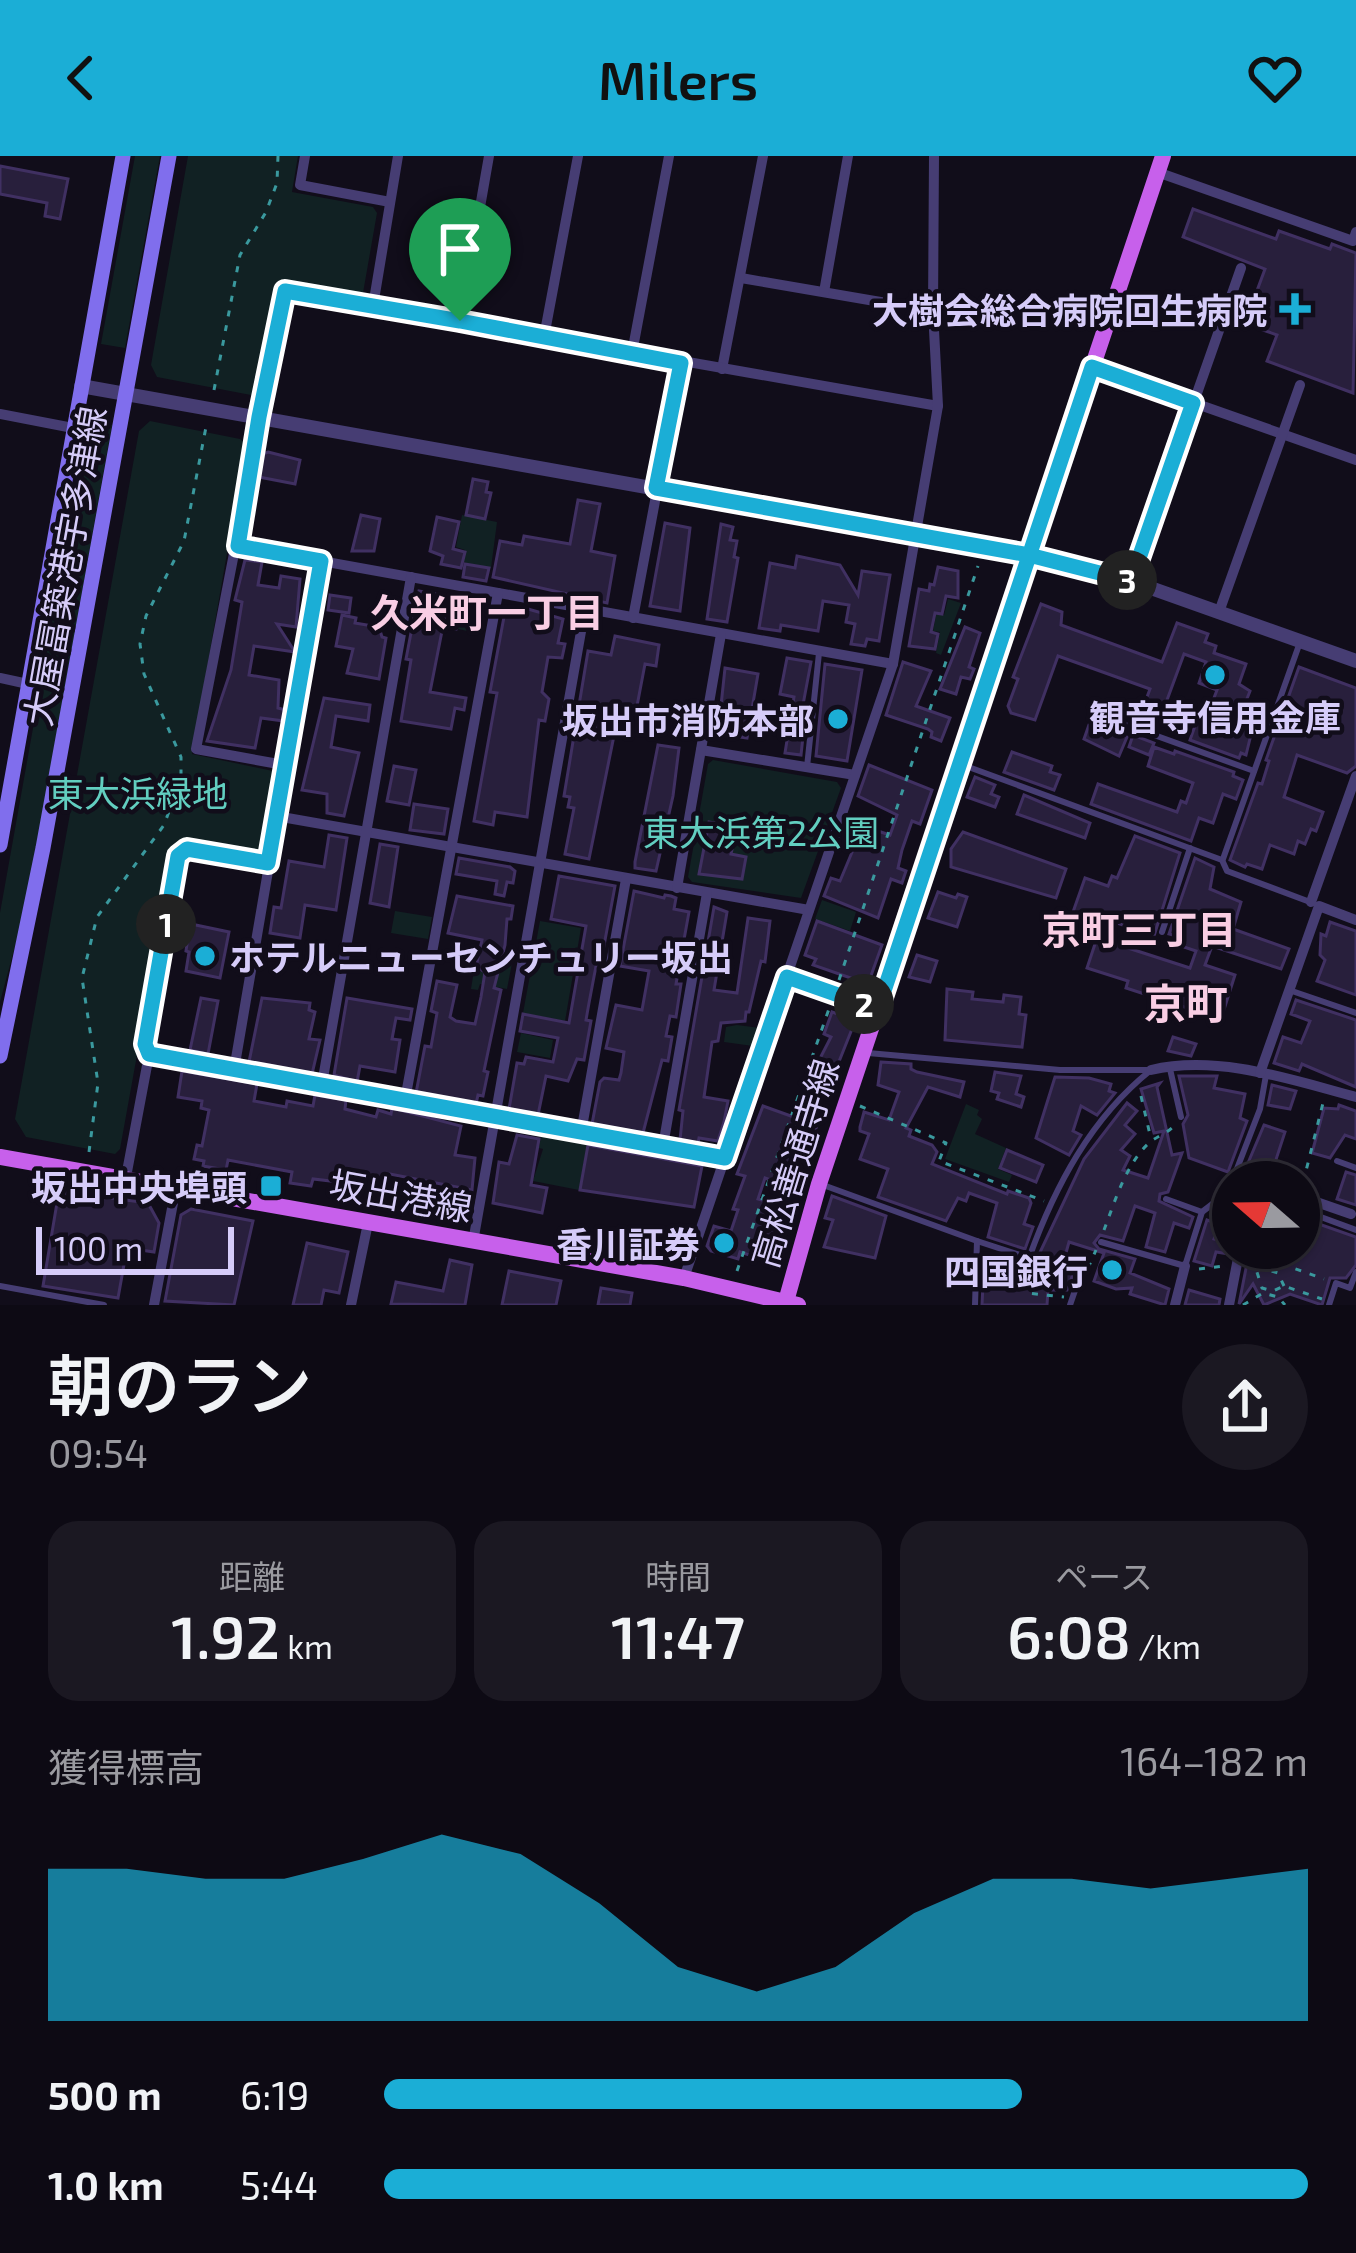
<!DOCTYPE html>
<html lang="ja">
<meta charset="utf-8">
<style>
:root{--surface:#0d0a14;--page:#1b1822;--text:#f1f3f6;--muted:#9a9aa0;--line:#2d2b34;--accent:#1baed6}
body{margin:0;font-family:"Exo 2","Noto Sans JP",sans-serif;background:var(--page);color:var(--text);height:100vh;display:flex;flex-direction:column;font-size:45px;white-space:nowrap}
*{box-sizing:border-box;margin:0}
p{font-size:39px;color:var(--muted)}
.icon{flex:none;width:66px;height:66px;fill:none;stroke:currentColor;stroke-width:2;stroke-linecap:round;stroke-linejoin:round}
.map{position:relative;height:1149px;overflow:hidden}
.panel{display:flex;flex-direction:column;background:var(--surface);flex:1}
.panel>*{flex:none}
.needle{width:78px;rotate:290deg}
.controls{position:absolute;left:1212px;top:1005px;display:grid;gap:24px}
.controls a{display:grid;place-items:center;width:108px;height:108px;border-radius:50%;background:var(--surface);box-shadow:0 3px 9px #0004,0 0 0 3px var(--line);font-size:60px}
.scale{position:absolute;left:36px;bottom:30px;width:198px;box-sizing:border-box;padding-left:12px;border:6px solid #d6ccf9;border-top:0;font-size:33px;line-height:42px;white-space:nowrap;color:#d6ccf9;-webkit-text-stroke:9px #110d1a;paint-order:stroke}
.pin{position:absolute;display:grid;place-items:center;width:102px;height:102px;color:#fff;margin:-123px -51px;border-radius:50% 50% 50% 0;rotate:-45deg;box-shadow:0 0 12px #0007}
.pin .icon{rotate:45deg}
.km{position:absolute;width:60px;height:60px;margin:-30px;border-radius:50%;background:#222;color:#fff;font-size:33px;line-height:60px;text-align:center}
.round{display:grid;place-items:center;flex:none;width:126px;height:126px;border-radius:63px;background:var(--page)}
.summary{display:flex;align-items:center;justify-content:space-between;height:204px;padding:0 48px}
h1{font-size:66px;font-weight:600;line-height:90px}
.metrics{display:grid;grid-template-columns:repeat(3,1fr);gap:18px;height:204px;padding:12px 48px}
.metrics div{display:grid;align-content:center;border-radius:30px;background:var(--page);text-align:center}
.metrics b{font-size:60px;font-weight:600}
.metrics small{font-size:33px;font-weight:400}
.metrics p{font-size:33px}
.chart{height:336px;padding:24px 48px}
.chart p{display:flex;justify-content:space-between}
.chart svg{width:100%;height:216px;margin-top:12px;fill:var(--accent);opacity:.7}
ul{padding:0 48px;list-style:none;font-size:39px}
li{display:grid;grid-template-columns:192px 144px 1fr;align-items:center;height:90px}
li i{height:30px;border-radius:15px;background:var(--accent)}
header{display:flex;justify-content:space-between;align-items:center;height:156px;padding:0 48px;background:var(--accent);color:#111;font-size:54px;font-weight:600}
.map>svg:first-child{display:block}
</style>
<header><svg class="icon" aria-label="back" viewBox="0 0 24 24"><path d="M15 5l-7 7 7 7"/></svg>Milers<svg class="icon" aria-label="heart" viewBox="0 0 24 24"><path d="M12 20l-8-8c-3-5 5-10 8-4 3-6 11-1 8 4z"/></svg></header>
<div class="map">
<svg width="1356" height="1149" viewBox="0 0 1356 1149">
<rect width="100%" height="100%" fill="#110d1a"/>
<g fill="#112123">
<path d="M135 0H160L125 192 101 188Z"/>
<path d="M188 0H298L292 36 373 51 377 57 363 137 359 140 276 127 256 235 251 239 157 221 151 209Z"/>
<path d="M150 265 240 283 246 288 192 598 273 615 275 619 263 697 257 701 175 689 120 993 115 998 26 981 15 963 139 275Z"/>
<path d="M94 266 112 269 25 753 0 846V757L70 365 85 316Z"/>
<path d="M462 359 497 366 491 412 463 406 465 394 456 391Z"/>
<path d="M465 440 488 445 481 478 458 473Z"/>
<path d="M948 443 961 447 941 499 936 497 940 476 933 475 936 459H944Z"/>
<path d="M713 604 837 626 841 632 801 742 692 726 688 721 708 608Z"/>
<path d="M822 744 856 756 850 775 815 763Z"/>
<path d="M395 755 432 761 428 783 391 777Z"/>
<path d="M540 765 581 772 565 865 523 857Z"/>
<path d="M501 800 513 802 507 833 480 828 478 834 471 833 474 814 497 818Z"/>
<path d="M737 869 760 872 753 890 724 886 726 871Z"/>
<path d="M521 877 553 884 550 902 517 896Z"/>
<path d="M966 948 979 954 977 959 982 963 975 978 1006 992 998 1013 1012 1019 1009 1026 945 1003Z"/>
<path d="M541 980 587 989 579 1034 533 1025 543 993 539 992Z"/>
</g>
<g fill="#281f3c" stroke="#403062" stroke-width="3">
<path d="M0 10 68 23 60 63 45 60 47 47 0 38Z"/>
<path d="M1193 53 1276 83 1279 75 1330 93 1332 88 1356 97 1353 237 1267 205 1277 179 1263 174 1266 166 1248 159 1265 113 1183 81Z"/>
<path d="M268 296 300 304 295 328 259 321 263 298Z"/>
<path d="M473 323 488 326 486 336 491 337 485 363 466 359Z"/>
<path d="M578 344 600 348 591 395 615 400 607 447 493 421 500 385 522 389 524 380 570 388Z"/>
<path d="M361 359 380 363 374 395H352Z"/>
<path d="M437 361 459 366 453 393 465 396 461 412 441 408 443 400 430 395Z"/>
<path d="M665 367 690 372 680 455 650 450Z"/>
<path d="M721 368 733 371 730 384 737 385 734 401 738 402 727 466 707 463Z"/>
<path d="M797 400 840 409 858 439 862 415 890 419 879 485 867 483 865 490 851 488 855 468 846 466 849 449 823 445 818 475 781 469 780 475 759 472 770 407 795 412Z"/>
<path d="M245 404 262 406 258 429 279 432 281 420 300 423 296 471 277 468 295 496 254 490 249 519 279 524 278 552 286 554 284 565 261 562 255 592 207 585 231 514 242 446 235 444Z"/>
<path d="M465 408 489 412 486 425 463 421Z"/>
<path d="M938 411 958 415V442L946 440 942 458 935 457 931 476 938 478 935 493 909 490 919 433 929 435 930 428 934 429Z"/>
<path d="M419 435 452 441 450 449 460 451 456 473 443 470 430 536 466 542 464 554 455 552 451 573 401 565 411 504 406 503Z"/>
<path d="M330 439 351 442 349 457 328 454Z"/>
<path d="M1041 448 1062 456 1061 469 1162 506 1177 467 1208 478 1205 486 1216 490 1214 497 1246 508 1239 528 1250 535 1243 553 1255 562 1246 599 1241 597 1239 602 1190 584 1196 567 1214 568 1221 550 1212 547 1217 534 1199 527 1206 506 1184 498 1160 563 1154 561 1150 570 1138 565 1150 533 1058 500 1035 564 1011 557 1008 550 1018 523 1013 521Z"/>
<path d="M521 451 563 463 558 487 565 488 562 502 548 501 542 536 549 543 545 565 539 564 527 661 495 656 493 669 474 665 497 537 490 536 504 461 507 453 520 455Z"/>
<path d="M342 459 356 462 355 467 379 471 382 481 386 482 379 523 347 517 353 493 336 490Z"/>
<path d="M965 471 980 477 969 511 974 513 970 523 961 521 956 538 940 533Z"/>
<path d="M615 480 659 489 656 510 645 508 637 550 631 549 629 557 619 555 589 703 565 698 574 652 568 651 570 641 564 640 588 495 611 499Z"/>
<path d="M787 502 811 506 799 570 804 571 801 599 785 597 794 541 780 538Z"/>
<path d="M903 506 931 515 916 550 950 562 941 585 931 581 932 576 928 573 886 559Z"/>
<path d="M825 508 862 514 847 605 816 600Z"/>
<path d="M1299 511 1356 532V610L1347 617 1297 599 1284 641 1323 656 1316 675 1311 673 1305 688 1298 685 1294 698 1270 689 1262 713 1247 708 1245 711 1230 704 1258 627 1262 628 1269 605 1266 604Z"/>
<path d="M725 512 758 518 747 582 726 579 729 561 720 559Z"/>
<path d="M324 542 370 549 368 565 336 560 331 591 359 597 344 660 327 657V638L302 634Z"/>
<path d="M1090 566 1127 581 1119 600 1084 583Z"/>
<path d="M1133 579 1154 587 1149 599 1129 591Z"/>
<path d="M658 589 679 592 673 640 656 715 635 712V706Z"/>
<path d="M1154 591 1174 598 1175 595 1234 616 1233 620 1243 624 1236 643 1223 638 1213 667 1199 662 1191 685 1091 648 1098 628 1177 656 1181 645 1186 647 1193 627 1148 610Z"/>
<path d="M1012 596 1052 610 1050 616 1060 619 1054 634 1004 616Z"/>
<path d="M869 609 932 634 920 668 912 665 902 694 898 712 906 715 902 727 891 723 878 762 824 740 831 722 840 725 863 670 890 679 897 659 858 640Z"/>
<path d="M394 610 416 614 409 649 387 645Z"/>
<path d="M975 621 995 629 991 638 999 641 995 651 967 641Z"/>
<path d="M1024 639 1090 667 1085 682 1017 658Z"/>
<path d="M414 648 448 653 444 678 410 674Z"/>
<path d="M709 666 737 671 731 698 746 701 742 723 699 718Z"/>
<path d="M963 676 1066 713 1056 742 951 711V693Z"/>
<path d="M329 679 347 682 336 754 305 749 300 782 270 777 274 751 281 752 289 705 324 711Z"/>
<path d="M1135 680 1180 697 1154 780 1089 757 1088 761 1073 756 1085 722 1108 730 1112 720 1117 722Z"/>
<path d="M380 688 398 691 389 751 370 747Z"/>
<path d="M459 702 510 711 515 715 513 727 507 726 504 740 495 738 497 725 456 718Z"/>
<path d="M1195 702 1214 711 1210 733 1241 746 1233 773 1289 793 1281 813 1212 790 1205 809 1235 819 1221 863 1126 832 1128 825 1087 812 1097 782 1190 812 1196 795 1175 788 1177 780 1169 778Z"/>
<path d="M559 720 615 730 601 806 596 810 589 847 586 864 591 865 584 904 577 903 568 925 546 920 538 959 509 953 517 907 524 908 526 901 553 906 558 882 520 875 523 858 569 867 586 770 551 763Z"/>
<path d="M634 735 664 742 665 739 671 740 676 742 674 753 689 756 676 828H681L676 861 670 860 666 880 672 881 668 905 662 904 643 977 592 968 600 926 604 922 619 924 621 917 624 896 606 892 616 849 642 854 649 815 620 810Z"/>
<path d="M938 736 956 742 958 738 967 741 957 771 928 762Z"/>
<path d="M457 740 513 750 511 763H507L505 789 494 832 501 834 484 915 488 916 483 940 478 939 476 948 416 937 425 890 431 891 437 857 431 855 437 825 457 829 450 861 456 865 475 868 481 841 485 816 476 811 482 784 448 777Z"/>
<path d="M714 751 727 756 714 834 737 837 748 762 770 765 765 806 761 805 749 856H746L745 865 721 867 718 885 712 886 704 941 728 945 724 966 718 985 699 982 698 987 680 984 683 955 679 954Z"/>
<path d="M817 765 882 789 868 828 813 809 816 803 805 799Z"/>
<path d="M1330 766 1356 775V839L1317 825 1325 804 1320 799 1321 778 1326 780Z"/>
<path d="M191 768 229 776 220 822 186 815 189 796 186 795 187 788 182 787 185 771 190 772Z"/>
<path d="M917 799 937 805 930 826 909 821Z"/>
<path d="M947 833 973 836 972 843 1003 846 1004 839 1021 841 1019 858 1026 859 1022 891 945 884Z"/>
<path d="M201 842 218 845 208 898 190 894Z"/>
<path d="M262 842 310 847 309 854 315 856 309 883 320 884 312 918 249 906Z"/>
<path d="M347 842 412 853 410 864 396 862 392 883 400 884 395 916 360 910 357 926 334 919Z"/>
<path d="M1296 844 1356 864V931L1302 908 1299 915 1274 907 1283 881 1301 887 1310 865 1291 858Z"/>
<path d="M832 856 850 862 854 868 832 923 813 916 831 881 824 878Z"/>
<path d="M1173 881 1196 888 1191 900 1168 895Z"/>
<path d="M881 906 911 908V913L917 916 964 926 960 941 928 931 906 972 911 974 909 980 932 989 937 996 932 1008 1007 1038 1008 1035 1029 1042 1031 1047 1024 1068 1033 1071 1025 1093 988 1081 997 1047 969 1037 966 1045 958 1042 946 1065 878 1041 888 1013 860 1003 869 978 860 975V971L864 956 889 964 899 936 878 929Z"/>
<path d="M182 915 257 928 254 945 286 951 287 945 313 950 315 939 346 944 345 953 376 961 378 954 391 958 392 952 461 970 455 999 475 1002 472 1034 390 1018 388 1030 375 1028V1024L350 1019 348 1027 313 1023 311 1030 290 1027 292 1016 228 1004 226 1014 203 1010 204 1005 194 1003 197 989 202 990 209 954 201 952 202 945 178 941Z"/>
<path d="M995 916 1021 920 1016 938 1024 941 1021 951 997 943 999 937 991 935Z"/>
<path d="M1179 920H1217L1214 932 1245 938 1240 962 1247 965 1228 1016 1189 1002 1183 968 1188 959Z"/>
<path d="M1055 921 1089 922 1111 928 1109 935 1115 937 1097 959 1081 950 1073 975 1081 979 1069 999 1036 982Z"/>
<path d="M1160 927 1157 931 1172 999 1182 997 1168 1036 1160 1038 1159 1045 1193 1061 1189 1072 1174 1067 1165 1096 1146 1091 1155 1057 1135 1050 1123 1085 1100 1079 1094 1087 1099 1093 1135 1103 1130 1117 1169 1133 1165 1149 1130 1138 1132 1132 1116 1133 1094 1125 1104 1097 1069 1086 1061 1115 1073 1118 1067 1134H1048L1047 1149H982L984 1108H994L997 1100 1027 1109 1035 1107 1084 1003 1127 947 1137 955 1125 969 1135 978 1121 994 1130 1000 1123 1014 1148 1022 1164 975 1154 977 1141 933Z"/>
<path d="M1272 929 1296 935 1290 953 1268 949Z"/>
<path d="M809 944 823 949 807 1002 801 1000 794 1019 802 1022 798 1034 765 1022 758 1043 785 1051 768 1105 740 1096 738 1103 711 1095 707 1090 714 1070 731 1075 738 1054 733 1053 745 1020 737 1018 763 950 802 964Z"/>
<path d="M1339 949 1356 955V983L1345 979 1330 1002 1312 997 1324 952 1338 953Z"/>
<path d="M1264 969 1285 976 1270 1022 1254 1017 1251 1026H1240Z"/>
<path d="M517 979 539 983 531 1029 547 1032 542 1057 493 1047 499 1006 509 1008Z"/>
<path d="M588 989 702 1010 694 1051 580 1034Z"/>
<path d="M1007 994 1043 1009 1036 1026 1000 1012Z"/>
<path d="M1346 1016 1356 1019V1049L1337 1043Z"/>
<path d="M59 1035 148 1047 159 1067 154 1096 127 1092 118 1142 43 1130Z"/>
<path d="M832 1040 886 1060 875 1102 824 1091 833 1064 825 1062Z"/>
<path d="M191 1053 253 1065 234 1149 165 1145 181 1059Z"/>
<path d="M1299 1061 1356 1081V1109L1346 1122H1330L1322 1149 1290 1138 1264 1149 1253 1128 1239 1148 1250 1092H1299Z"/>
<path d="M1207 1064 1219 1068 1214 1083 1231 1088 1229 1098 1216 1096 1212 1110 1194 1105Z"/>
<path d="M307 1087 348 1096 339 1137 324 1134 321 1149H293Z"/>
<path d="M450 1104 472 1109 465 1149 391 1148 396 1126 443 1135Z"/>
<path d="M509 1115 561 1125 556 1149H502Z"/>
<path d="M601 1132 632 1137 630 1149H598Z"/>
<path d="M1189 1134 1220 1143 1219 1149H1185Z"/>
</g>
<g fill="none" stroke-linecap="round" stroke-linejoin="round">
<g stroke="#3a999e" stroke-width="3" stroke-dasharray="6 9" stroke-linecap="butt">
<path d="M214 234 240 99 266 56 277 27 278 0"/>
<path d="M839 824 978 410"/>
<path d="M1141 940 1151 983"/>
<path d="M860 950 946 987 939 1005 1044 1045"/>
<path d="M89 996 98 927 82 822 97 761 164 669 181 623V601L144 518 140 488 146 460 184 385 206 271"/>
<path d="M1303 1027 1324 943"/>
<path d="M1104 1074C1115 1045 1126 1008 1149 987 1157 980 1166 978 1173 971"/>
<path d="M1259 1092 1262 1101 1324 1123"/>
<path d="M1040 1105 1071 1114"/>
<path d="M1028 1112 1027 1137 1064 1141"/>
<path d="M1088 1112 1096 1094"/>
<path d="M1199 1113 1225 1110"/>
<path d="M737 1115 830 850"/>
<path d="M1284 1130 1278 1117 1255 1110 1262 1132 1273 1135 1284 1130 1322 1143"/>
<path d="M1243 1149 1263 1137 1278 1141 1285 1149"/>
</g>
<g stroke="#463d73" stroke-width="6">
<path d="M1107 562 1254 615"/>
<path d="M963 609 1222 704 1227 715 1310 746"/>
<path d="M807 611 819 497"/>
<path d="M1223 703 1299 489"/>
<path d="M1162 776 1190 692"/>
<path d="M1289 834 1356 857"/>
<path d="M868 897 1060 914H1148"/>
<path d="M1170 913 1181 961"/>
<path d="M1337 1005 1356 1012"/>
<path d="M823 1029 977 1085"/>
<path d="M1166 1043 1202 1056"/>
<path d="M1299 1053 1356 1074"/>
<path d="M1101 1086 1185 1110 1202 1056 1228 1036 1260 953 1266 919"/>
<path d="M0 1130 104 1149"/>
<path d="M975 1149 977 1085 1029 1102C1055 1030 1091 962 1151 914"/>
<path d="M1070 1149 1081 1117"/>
<path d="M1329 1149 1336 1127 1350 1132 1356 1116"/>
</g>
<g stroke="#463d73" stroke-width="10">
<path d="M305 0 300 29 390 46"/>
<path d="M1157 16 1353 85 1356 76"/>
<path d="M741 122 933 155"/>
<path d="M824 136 848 0"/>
<path d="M373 150 398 0"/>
<path d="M460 165 489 0"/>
<path d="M544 181 578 0"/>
<path d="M632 197 669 0"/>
<path d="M1092 211 1356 304"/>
<path d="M722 213 763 0"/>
<path d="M0 258 73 272"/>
<path d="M238 390 893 508"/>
<path d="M1131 425 1241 112"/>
<path d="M1219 456 1300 229"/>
<path d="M633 462 681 207"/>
<path d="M0 522 28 528"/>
<path d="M701 594 855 619"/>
<path d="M284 609 196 593 285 135 938 250"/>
<path d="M276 660 809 754"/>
<path d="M677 732 721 478"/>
<path d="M1311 746 1356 620"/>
<path d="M787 821 878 853"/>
<path d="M149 899 725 1002"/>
<path d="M234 914 321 405"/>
<path d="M1151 914C1218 898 1292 924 1356 941"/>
<path d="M1260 917 1319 750 1356 764"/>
<path d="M322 928 411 421"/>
<path d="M405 944 498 437"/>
<path d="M581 977 626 723"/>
<path d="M663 990 707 737"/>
<path d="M126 1021 149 899 145 888 178 699 187 693 268 707"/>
<path d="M1299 1040 1351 1058"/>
<path d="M473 1086 585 453"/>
<path d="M684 1122 893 508 938 250 933 155 934 0"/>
<path d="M154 1149 176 1031"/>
<path d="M351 1149 368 1067"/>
<path d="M1175 1149 1185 1110"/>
<path d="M1229 1149 1240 1092"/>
</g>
<path stroke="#463d73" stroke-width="14" d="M81 230 1055 404 1131 425 1356 505"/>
<g stroke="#806eed" stroke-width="15">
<path d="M0 689 123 0"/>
<path d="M0 900 43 692 169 0"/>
</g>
<g stroke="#c760eb" stroke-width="16">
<path d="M0 1001 684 1122 798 1149"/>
<path d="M785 1149 819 1028 1163 0"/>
</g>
</g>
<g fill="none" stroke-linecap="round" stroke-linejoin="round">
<g stroke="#fff" stroke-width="24">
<path id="route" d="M460 165 285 135 259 261 238 390 321 405 268 707 187 693 178 700 145 888 149 898 725 1002 787 821 878 853 1092 211 1193 247 1131 425 1029 399 656 332 681 207 460 165"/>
</g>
<use href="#route" stroke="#1baed6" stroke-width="15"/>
</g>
<g fill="#1baed6" stroke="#110d1a" stroke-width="4.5">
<path d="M1289 135h12v12h12v12h-12v12h-12v-12h-12v-12h12z"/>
<circle cx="1215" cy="519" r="12"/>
<circle cx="838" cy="563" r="12"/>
<circle cx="205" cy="800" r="12"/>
<rect x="259" y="1018" width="24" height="24" rx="6"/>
<circle cx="724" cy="1087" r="12"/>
<circle cx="1112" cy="1114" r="12"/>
</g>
<g text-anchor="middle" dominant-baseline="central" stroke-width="9" stroke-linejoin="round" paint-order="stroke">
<g font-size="36" font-weight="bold" fill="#d6ccf9" stroke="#110d1a" text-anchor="end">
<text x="1268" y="153">大樹会総合病院回生病院</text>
<text x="1215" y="560" text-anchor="middle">観音寺信用金庫</text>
<text x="814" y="563">坂出市消防本部</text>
<text x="229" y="800" text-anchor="start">ホテルニューセンチュリー坂出</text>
<text x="247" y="1030">坂出中央埠頭</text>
<text x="700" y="1087">香川証券</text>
<text x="1088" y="1114">四国銀行</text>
</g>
<g font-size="36" fill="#d6ccf9" stroke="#110d1a">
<text transform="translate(64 410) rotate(-80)">大屋冨築港宇多津線</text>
<text transform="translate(794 1007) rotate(-73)">高松善通寺線</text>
<text transform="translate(401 1039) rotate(10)">坂出港線</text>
</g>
<g font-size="36" fill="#62cec0" stroke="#110d1a">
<text x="138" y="636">東大浜緑地</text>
<text x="761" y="675">東大浜第2公園</text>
</g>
<g font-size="39" font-weight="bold" fill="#f9cee4" stroke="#110d1a">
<text x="487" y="455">久米町一丁目</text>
<text x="1139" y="772">京町三丁目</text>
</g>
<g font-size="42" font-weight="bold" fill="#f9cee4" stroke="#110d1a">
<text x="1186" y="846">京町</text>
</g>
</g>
</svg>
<div class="controls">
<a><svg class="needle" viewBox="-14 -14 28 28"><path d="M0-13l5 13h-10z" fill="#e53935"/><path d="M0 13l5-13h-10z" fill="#9a9aa0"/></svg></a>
</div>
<div class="scale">100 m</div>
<div class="pin" style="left:460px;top:165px;background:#1e9e55"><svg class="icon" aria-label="arrive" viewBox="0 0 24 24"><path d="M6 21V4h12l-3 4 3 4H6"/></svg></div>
<b class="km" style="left:166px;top:768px">1</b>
<b class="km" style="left:864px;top:848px">2</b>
<b class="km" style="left:1127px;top:424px">3</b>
</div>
<section class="panel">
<div class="summary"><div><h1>朝のラン</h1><p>09:54</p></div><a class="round"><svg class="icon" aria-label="share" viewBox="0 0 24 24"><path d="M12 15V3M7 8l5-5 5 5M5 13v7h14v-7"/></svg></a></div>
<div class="metrics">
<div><p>距離</p><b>1.92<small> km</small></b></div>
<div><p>時間</p><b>11:47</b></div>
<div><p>ペース</p><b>6:08<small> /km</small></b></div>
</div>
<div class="chart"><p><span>獲得標高</span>164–182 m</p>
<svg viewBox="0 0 160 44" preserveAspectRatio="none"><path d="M0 44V13L10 13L20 15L30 15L40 11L50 6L60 10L70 20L80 33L90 38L100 33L110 22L120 15L130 15L140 17L150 15L160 13V44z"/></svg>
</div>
<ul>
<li><b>500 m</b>6:19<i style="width:69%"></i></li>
<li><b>1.0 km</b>5:44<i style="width:100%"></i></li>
</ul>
</section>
